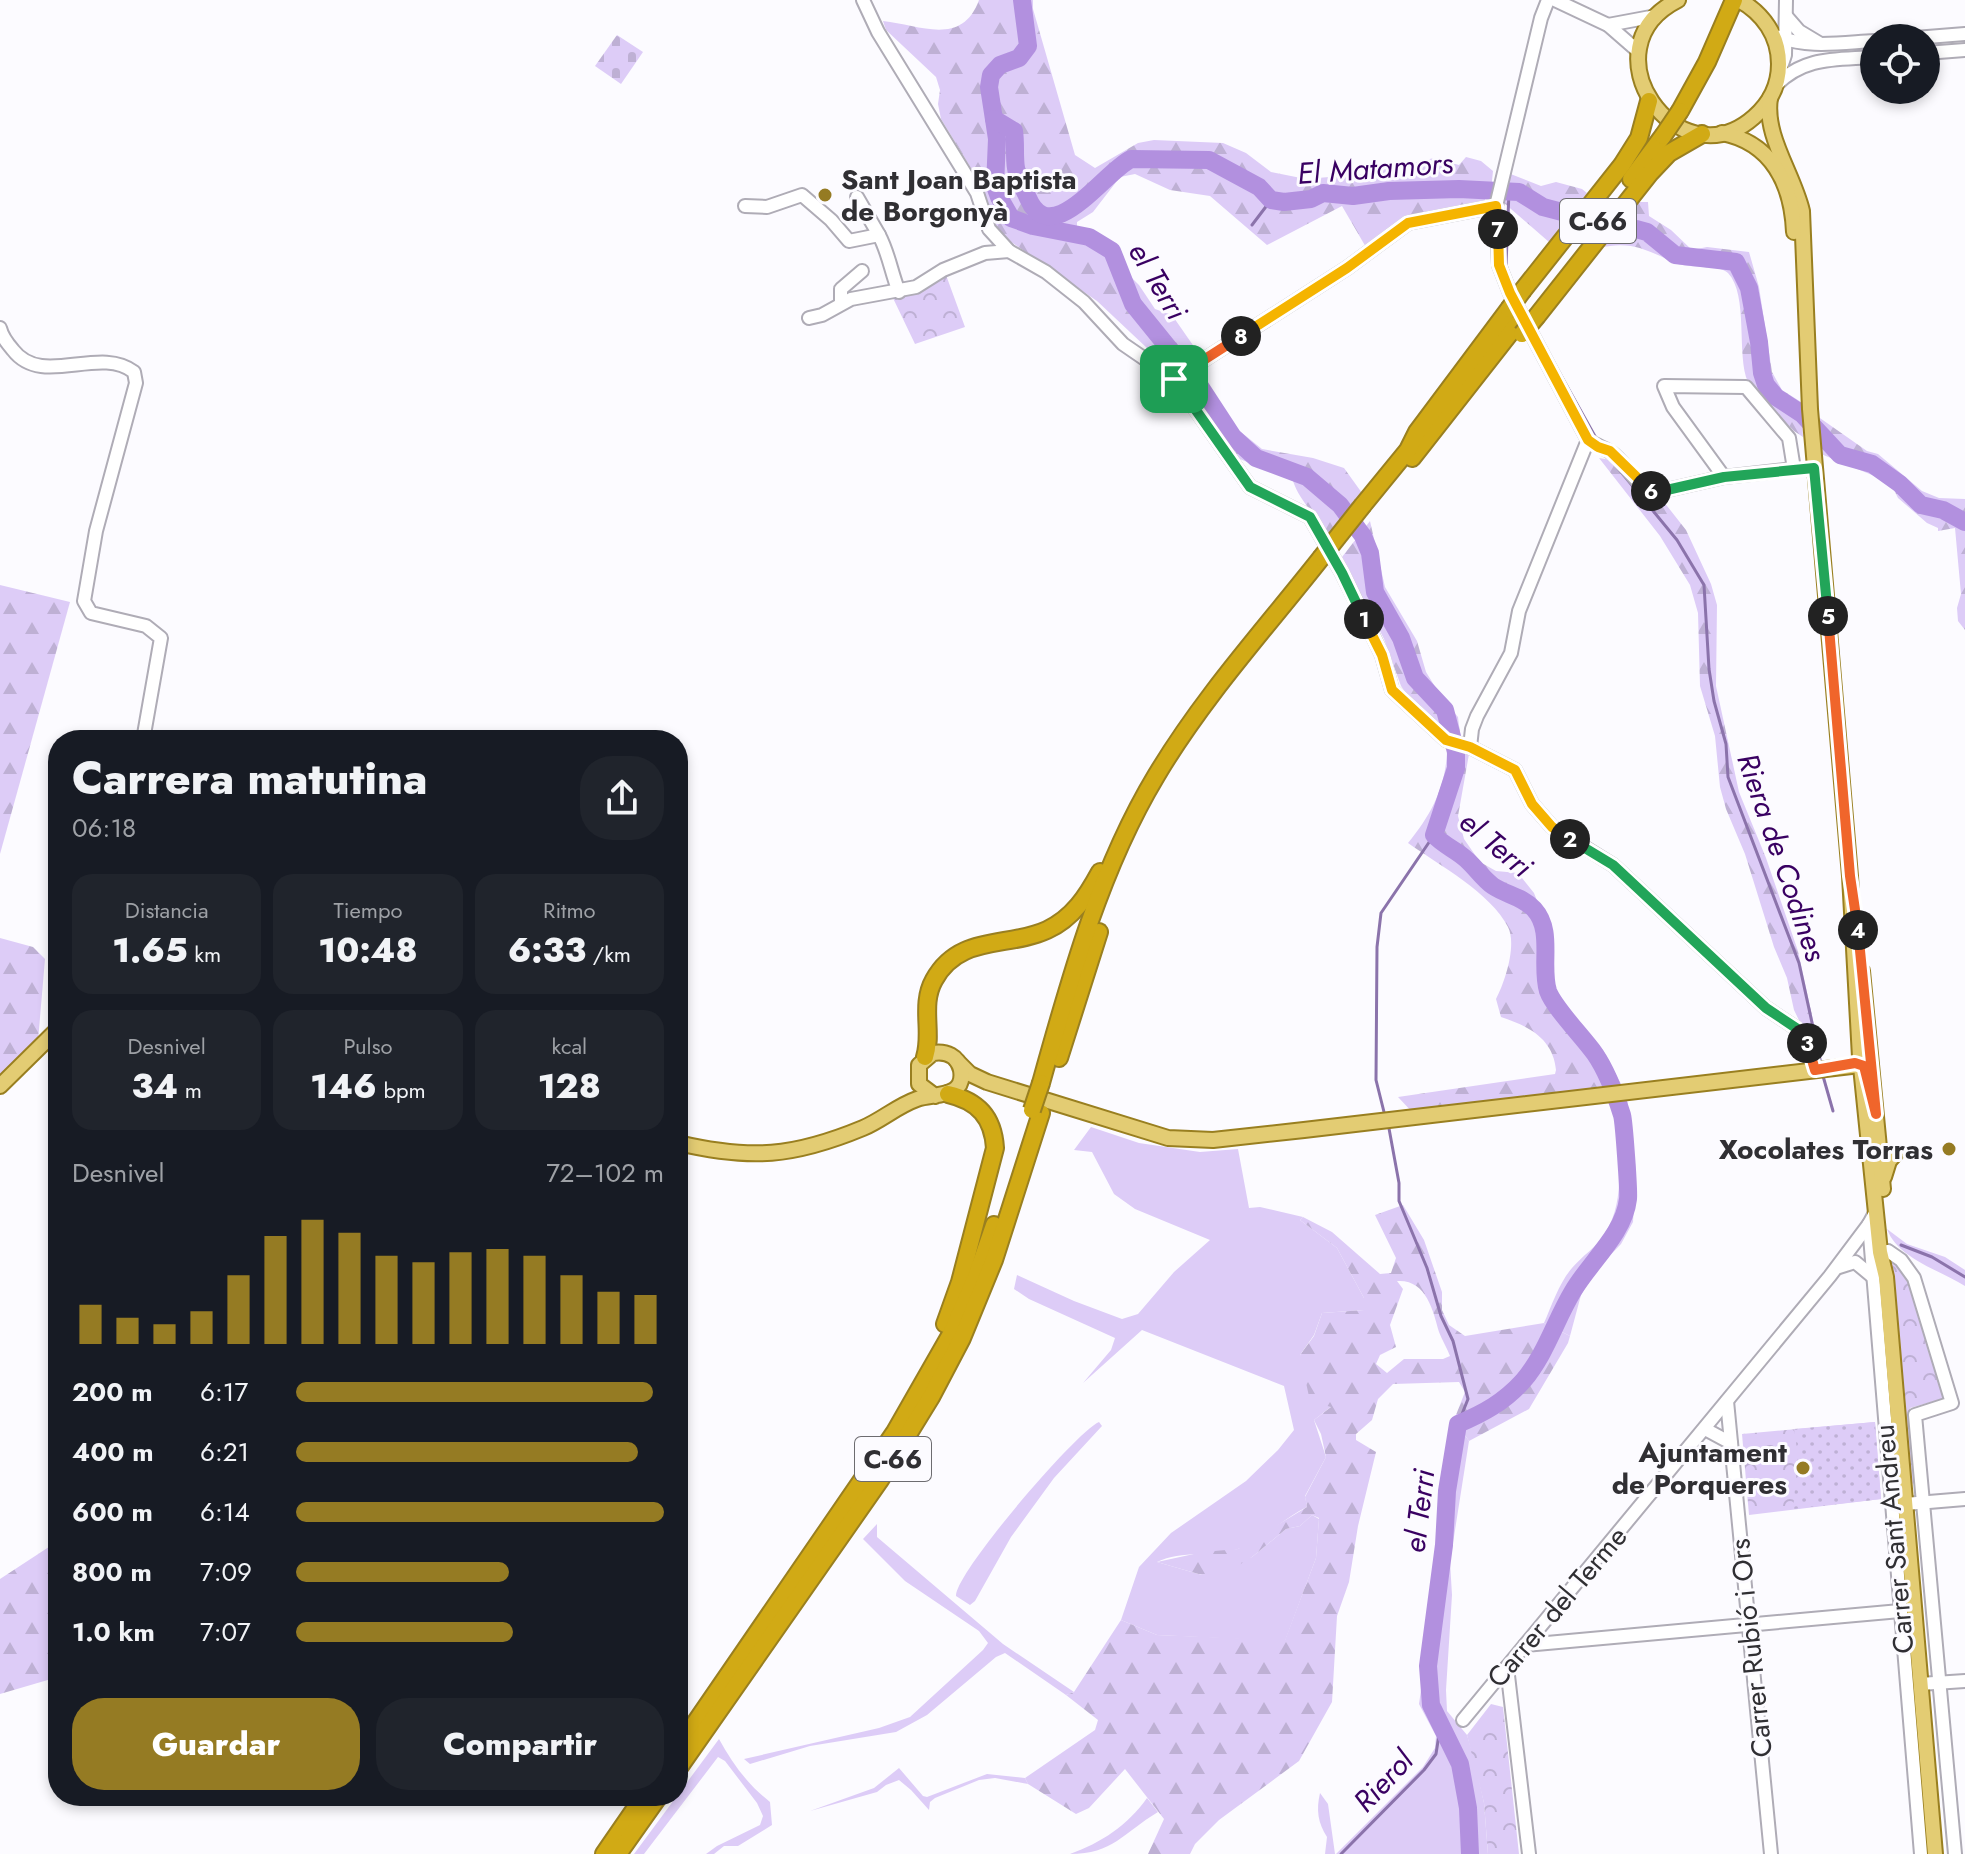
<!DOCTYPE html>
<html lang="es">
<meta charset="utf-8">
<style>
:root{--surface:#171b24;--page:#20242c;--text:#f1f3f6;--muted:#9ea1a6;--accent:#957b23}
body{margin:0;font-family:Jost,sans-serif;background:var(--page);color:var(--text);height:100vh;display:flex;flex-direction:column;font-size:30px;white-space:nowrap}
*{box-sizing:border-box;margin:0}
p{font-size:26px;color:var(--muted)}
.icon{flex:none;width:44px;height:44px;fill:none;stroke:currentColor;stroke-width:2;stroke-linecap:round;stroke-linejoin:round}
.map{position:relative;flex:1;overflow:hidden}
.details{position:absolute;left:48px;top:730px;width:640px;height:1076px;display:flex;flex-direction:column;background:var(--surface);border-radius:32px;box-shadow:0 4px 12px #0003}
.details>*{flex:none}
.fabs{position:absolute;left:1860px;top:24px;display:grid;gap:16px}
.fabs a{display:grid;place-items:center;width:80px;height:80px;border-radius:50%;background:var(--surface);box-shadow:0 4px 12px #0003;font-size:40px}
.pin{position:absolute;display:grid;place-items:center;width:68px;height:68px;color:#fff;margin:-34px;border-radius:16px;box-shadow:0 4px 12px #0006}
.km{position:absolute;width:40px;height:40px;margin:-20px;border-radius:50%;background:#222;color:#fff;font-size:22px;line-height:40px;text-align:center}
.round{display:grid;place-items:center;flex:none;width:84px;height:84px;border-radius:32px;background:var(--page)}
.overview{display:flex;align-items:center;justify-content:space-between;height:136px;padding:0 24px}
h1{font-size:44px;font-weight:800;line-height:60px}
.metrics{display:grid;grid-template-columns:repeat(3,1fr);gap:12px;height:136px;padding:8px 24px}
.metrics div{display:grid;align-content:center;border-radius:20px;background:var(--page);text-align:center}
.metrics b{font-size:34px;font-weight:800}
.metrics small{font-size:22px;font-weight:400}
.metrics p{font-size:22px}
.chart{height:224px;padding:16px 24px}
.chart p{display:flex;justify-content:space-between}
.chart svg{width:100%;height:144px;margin-top:8px;stroke:var(--accent);stroke-width:6}
.primary-button{display:flex;gap:16px;margin-top:auto;padding:16px 24px}
.primary-button a{flex:1;height:92px;border-radius:32px;background:var(--accent);color:#fff;font-size:32px;font-weight:800;line-height:92px;text-align:center}
.primary-button a+a{background:var(--page);color:var(--text)}
ul{padding:0 24px;list-style:none;font-size:26px}
li{display:grid;grid-template-columns:128px 96px 1fr;align-items:center;height:60px}
li i{height:20px;border-radius:10px;background:var(--accent)}
.map>svg:first-child{display:block}
</style>
<div class="map">
<svg width="1965" height="1854" viewBox="0 0 1965 1854">
<defs>
<pattern id="forest-firs" width="22" height="20" patternUnits="userSpaceOnUse" patternTransform="scale(2)"><rect width="22" height="20" fill="#ddccf7"/><path d="M5 1l3.5 6h-7zM16 11l3.5 6h-7z" fill="#beb0d4"/></pattern>
<pattern id="cemetery-stones" width="16" height="16" patternUnits="userSpaceOnUse" patternTransform="scale(2)"><rect width="16" height="16" fill="#ddccf7"/><path d="M2 7V4a2 2 0 0 1 4 0v3zM10 15v-3a2 2 0 0 1 4 0v3z" fill="#beb0d4"/></pattern>
<pattern id="park-crowns" width="20" height="18" patternUnits="userSpaceOnUse" patternTransform="scale(2)"><rect width="20" height="18" fill="#ddccf7"/><path d="M2 6a3 3 0 1 1 6 0M12 15a3 3 0 1 1 6 0" fill="none" stroke="#beb0d4"/></pattern>
<pattern id="garden-dots" width="8" height="8" patternUnits="userSpaceOnUse" patternTransform="scale(2)"><rect width="8" height="8" fill="#ddccf7"/><path d="M2 2h.1M6 6h.1" fill="none" stroke="#beb0d4" stroke-width="1.8" stroke-linecap="round"/></pattern>
</defs>
<rect width="100%" height="100%" fill="#fcfbff"/>
<g fill="#ddccf7">
<path d="M1627 1098 1636 1171 1633 1222 1621 1244 1597 1269 1581 1295 1570 1336 1544 1323C1552 1305 1559 1283 1572 1268 1583 1255 1596 1248 1606 1232 1629 1193 1616 1142 1612 1099Z"/>
<path d="M1091 1127 1139 1143 1200 1152 1238 1149 1249 1208 1260 1207 1303 1217 1300 1220 1337 1248 1364 1298V1310L1322 1313 1314 1335 1300 1355 1332 1406 1314 1420 1326 1457 1305 1496 1307 1507C1283 1518 1263 1541 1238 1549 1213 1557 1182 1550 1157 1562L1202 1575 1252 1557 1286 1529 1300 1526 1312 1515 1319 1519 1316 1558 1285 1641 1157 1635 1121 1620 1139 1567 1171 1533 1246 1481 1278 1450 1294 1430 1284 1386 1142 1330 1083 1383 1111 1350 1115 1338 1029 1299 1014 1289 1017 1275 1074 1301 1122 1319 1138 1314 1174 1272 1210 1240 1135 1209 1114 1194 1092 1152 1074 1150Z"/>
<path d="M1887 1229 1907 1244 1945 1257 1965 1270V1286C1940 1270 1898 1259 1887 1229Z"/>
<path d="M1454 1420 1469 1441 1450 1562 1452 1595 1446 1690 1447 1711 1467 1735 1475 1762 1484 1803 1488 1854H1336L1423 1767 1435 1748 1436 1736 1419 1704 1435 1591 1437 1524 1442 1505 1448 1441Z"/>
<path d="M1099 1422 1102 1426 1054 1478 1011 1537 975 1601 970 1605 956 1596C955 1573 1076 1432 1099 1422Z"/>
<path d="M877 1524V1537L1003 1644 1074 1692 1066 1695 1005 1653 996 1657 927 1715 896 1732 810 1746 750 1764 744 1759 879 1728 910 1717 983 1650 988 1643 979 1631 905 1581 863 1539Z"/>
<path d="M719 1739C732 1763 748 1785 770 1802L772 1825 738 1846H724L714 1854H706L717 1846 760 1825 763 1816 757 1803 725 1761 718 1757 644 1854H634Z"/>
<path d="M899 1768 923 1796 927 1797 987 1774 1025 1778 1028 1784 995 1778 979 1780 935 1798 930 1802 929 1810 911 1790 899 1780 886 1785 877 1792 810 1811 874 1788Z"/>
<path d="M1320 1793 1328 1804 1335 1854H1325L1327 1837C1318 1823 1316 1810 1320 1793Z"/>
<path d="M1147 1798 1158 1812C1123 1833 1113 1854 1070 1854 1101 1843 1128 1825 1147 1798Z"/>
</g>
<g fill="url(#forest-firs)" fill-rule="evenodd">
<path d="M979 0H1033V9L1075 155 1095 168 1138 143 1154 140 1223 143 1246 153 1271 172 1306 179 1364 174 1434 158 1459 165 1466 157 1481 161 1493 171 1491 191 1482 204 1419 214 1405 220 1367 249 1342 206 1267 245 1210 196 1170 190 1135 174 1120 177 1093 212 1077 222V229L1114 252 1124 270 1139 285 1155 309 1172 315 1197 351 1186 358 1226 420 1262 449 1313 458 1344 468 1362 493 1329 535C1317 516 1300 502 1293 481L1235 457 1181 380 1097 301 1004 237 993 221 972 170 941 119 938 104 940 90 936 77 886 30 883 21C920 25 962 47 979 0Z"/>
<path d="M1508 173 1541 186 1556 182 1582 189 1587 193 1549 242 1504 203Z"/>
<path d="M1636 202H1648L1649 216 1671 230 1692 250 1707 247 1749 252 1759 287 1772 372 1782 390 1801 402 1803 437 1794 431C1782 417 1755 398 1748 382 1736 356 1749 295 1728 273 1719 264 1690 269 1675 263 1647 250 1631 240 1599 248Z"/>
<path d="M1817 416 1867 451 1878 454 1922 491 1939 498 1965 499V630L1958 621 1957 608 1961 594 1955 528 1938 531V528L1927 523 1898 498 1893 488 1884 480 1821 454Z"/>
<path d="M1599 458 1617 461 1660 497 1686 530 1711 584 1717 605 1716 686 1739 792 1766 858 1798 951 1822 1061 1815 1062 1812 1047 1794 1010 1787 978 1774 947 1745 854 1726 809 1720 787 1715 736 1700 686 1698 613 1690 585 1660 536Z"/>
<path d="M1370 521 1385 587 1417 641 1426 672 1444 701 1458 717 1460 734 1469 754 1458 816 1464 839 1480 862 1496 871 1518 873 1534 893 1554 943 1551 984 1554 990 1569 1017 1603 1050 1621 1084 1413 1113 1398 1097 1555 1074 1556 1070C1553 1038 1528 1026 1501 1017L1496 999C1505 982 1517 945 1508 927 1491 893 1439 865 1408 843 1435 810 1449 780 1447 736L1414 705 1401 686 1384 639 1342 557Z"/>
<path d="M0 585 70 602 0 854Z"/>
<path d="M0 938 33 947 45 959 38 1041 0 1080Z"/>
<path d="M1403 1205 1424 1240 1442 1292V1310L1449 1325 1465 1336 1544 1323 1570 1336 1568 1343 1529 1409 1469 1441 1454 1420 1465 1392 1459 1382 1393 1384 1378 1399 1372 1420 1356 1434V1440L1376 1452 1358 1526 1349 1582 1337 1616 1332 1702 1299 1761 1219 1820 1195 1844 1190 1854H1148L1164 1819 1125 1769 1089 1808 1076 1814 1028 1784 1025 1778 1095 1730 1098 1720 1066 1695 1074 1692 1121 1620 1157 1635 1285 1640 1316 1558 1319 1518 1312 1515 1300 1526 1286 1529 1252 1557 1226 1573 1202 1575 1157 1562 1203 1552 1238 1549 1307 1507 1305 1497 1326 1457 1321 1434 1314 1420 1331 1407 1310 1401 1300 1355 1314 1336 1322 1313 1364 1310V1298L1337 1248 1300 1220 1303 1217 1332 1232 1380 1274 1391 1273 1396 1258 1375 1215ZM1397 1281C1426 1279 1433 1310 1439 1332 1442 1340 1447 1348 1450 1356L1443 1359H1404L1387 1373 1376 1364 1380 1355 1396 1347 1390 1325 1403 1289Z"/>
<path d="M58 1541V1677L0 1694V1579Z"/>
</g>
<path fill="url(#cemetery-stones)" d="M617 35 643 52 621 84 595 66Z"/>
<g fill="url(#park-crowns)">
<path d="M946 275 965 327 915 344 892 296 909 295Z"/>
<path d="M1892 1263C1916 1271 1937 1372 1945 1398L1910 1408 1917 1483 1910 1484Z"/>
<path d="M1875 1422 1881 1499 1749 1515 1742 1434Z"/>
<path d="M1491 1704 1503 1707 1519 1854H1488L1484 1803 1467 1735Z"/>
</g>
<path fill="url(#garden-dots)" d="M1875 1422 1881 1499 1793 1509 1798 1456 1794 1429Z"/>
<g fill="none" stroke-linecap="round" stroke-linejoin="round">
<g stroke="#8b73ab" stroke-width="3">
<path d="M1509 192 1506 265 1513 285"/>
<path d="M1252 225 1271 200"/>
<path d="M1144 326 1147 320"/>
<path d="M1545 347 1596 438"/>
<path d="M1612 461 1677 540 1704 585 1709 669 1714 701 1726 744 1728 777 1799 963 1821 1064"/>
<path d="M1823 1076 1833 1111"/>
<path d="M1385 1116 1376 1080 1377 947 1381 913 1434 835"/>
<path d="M1388 1123 1399 1183V1201L1427 1268 1441 1316 1453 1341 1468 1399 1458 1424"/>
<path d="M1901 1245 1932 1257 1965 1277"/>
<path d="M1341 1854 1424 1770 1436 1754 1440 1728"/>
</g>
<g stroke="#b290df" stroke-width="18">
<path d="M1022 0 1028 46 1019 58 1000 65 991 75 989 87 997 139 995 186 999 197 1011 218 1033 226 1089 237 1112 251 1133 304 1201 388 1233 437 1256 458 1307 477 1340 505 1363 536 1370 553 1375 592 1401 638 1415 678 1445 710 1456 752V768L1434 835C1444 846 1457 850 1467 860 1476 868 1483 879 1493 886 1506 895 1522 896 1534 909 1554 931 1540 965 1548 991 1554 1008 1584 1038 1595 1054 1606 1070 1616 1096 1622 1115 1624 1122 1629 1192 1628 1199 1624 1234 1590 1262 1573 1291 1555 1321 1546 1354 1523 1381 1504 1402 1484 1413 1458 1424L1447 1491 1444 1545 1428 1666 1431 1705 1460 1764 1468 1808 1470 1854"/>
<path d="M994 119 1014 131C1016 144 1014 156 1016 168 1017 178 1024 189 1028 198 1051 252 1105 171 1131 159L1209 160 1259 187 1271 200 1284 202 1311 199 1323 193 1353 196 1389 191 1459 189 1519 192 1543 207 1566 213"/>
<path d="M1615 231 1636 229 1647 232 1675 255 1736 262 1749 288 1759 342 1762 373 1766 385 1776 397 1802 414 1840 455 1872 464 1900 484 1921 505 1943 510 1965 522"/>
</g>
<g stroke="#afacb6" stroke-width="16">
<g id="minor">
<path d="M863 0 878 32 977 193 989 229 1009 251 1046 272 1084 302 1123 344 1174 379 1250 487 1310 517 1342 573 1382 655 1392 690 1446 740 1470 747 1515 770 1532 804 1552 827 1613 865 1766 1008 1796 1028 1809 1044 1815 1070"/>
<path d="M1548 0 1541 18 1496 206 1499 265 1510 293 1588 440C1596 446 1605 448 1612 453 1628 465 1637 489 1658 492L1724 477 1794 469 1789 438 1746 387 1664 386 1673 407 1724 477"/>
<path d="M1555 0 1608 25 1639 52"/>
<path d="M1786 16 1799 31 1819 43"/>
<path d="M1608 25 1656 16"/>
<path d="M1773 35C1807 49 1839 43 1874 41"/>
<path d="M1915 38 1965 34"/>
<path d="M1926 53 1965 50"/>
<path d="M1781 67 1785 55 1786 0"/>
<path d="M1776 85C1805 56 1836 60 1874 57"/>
<path d="M857 197 879 235"/>
<path d="M745 206 767 207 802 195 831 220 849 241 879 235C889 254 891 272 899 292"/>
<path d="M841 303V289L862 271"/>
<path d="M809 318 822 315 851 299 916 287 943 270 985 253 1009 251"/>
<path d="M0 328C2 337 7 343 13 350 42 388 99 345 134 372L136 383 96 531 84 601 91 613 146 626 161 638 143 740"/>
<path d="M1174 379 1347 268 1408 223 1496 206"/>
<path d="M1470 747 1472 729 1477 716 1511 653 1519 611 1588 440"/>
<path d="M1869 1224 1921 1854"/>
<path d="M1888 1251 1901 1260 1914 1278 1952 1403 1915 1415 1955 1854"/>
<path d="M1839 1267 1855 1262 1872 1276"/>
<path d="M1727 1401 1771 1854"/>
<path d="M1705 1429 1731 1443"/>
<path d="M1905 1504 1965 1499"/>
<path d="M1525 1645 1900 1611"/>
<path d="M1507 1667 1529 1854"/>
<path d="M1920 1684 1965 1681"/>
<path d="M1463 1720 1830 1276 1869 1224 1876 1211"/>
</g>
</g>
<g stroke="#997f20" stroke-width="18">
<g id="major">
<path d="M1678 0C1583 48 1678 184 1754 117 1770 103 1779 85 1779 64 1779 36 1763 13 1739 0"/>
<path d="M1770 98C1764 136 1793 173 1802 211L1810 409 1850 876 1860 1057 1880 1252 1886 1277 1935 1854"/>
<path d="M1722 133C1772 143 1792 184 1794 232"/>
<path d="M1862 971 1883 1189"/>
<path d="M957 1061 970 1074 987 1082 1168 1138 1213 1140 1304 1130 1860 1065"/>
<path d="M0 1086 58 1029"/>
<path d="M678 1143C751 1160 793 1157 863 1128 882 1120 897 1106 917 1099 933 1093 966 1099 961 1070 958 1056 946 1051 933 1053L919 1065V1084L935 1096"/>
<path d="M1884 1177 1889 1161 1896 1153"/>
</g>
</g>
<g stroke="#997f20" stroke-width="20">
<g id="highway">
<path d="M1680 111 1707 62 1734 0"/>
<path d="M1631 179 1663 136"/>
<path d="M1523 290 1622 165 1639 138 1649 101"/>
<path d="M1537 316 1650 173 1669 153 1702 134"/>
<path d="M1412 458 1517 324"/>
<path d="M1363 505 1408 450 1417 432 1509 309"/>
<path d="M925 1057C933 1032 920 1005 934 980 959 934 1008 948 1047 930 1073 918 1087 896 1100 872"/>
<path d="M1059 1058 1099 932"/>
<path d="M1041 1083C1070 979 1100 869 1156 776 1203 697 1265 629 1321 558"/>
<path d="M945 1324 960 1282 995 1148C993 1117 978 1101 948 1094"/>
<path d="M678 1748 895 1432 951 1334 976 1277 994 1225"/>
<path d="M678 1769 880 1480 931 1397 962 1338 994 1260 1041 1113"/>
<path d="M604 1854 644 1796"/>
<path d="M618 1854 659 1796"/>
</g>
</g>
<use href="#minor" stroke="#fff" stroke-width="12"/>
<use href="#major" stroke="#e3cc73" stroke-width="14"/>
<use href="#highway" stroke="#d1aa15" stroke-width="16"/>
<g stroke="#997f20" stroke-width="20" stroke-linecap="butt">
<g id="highway-bridge">
<path d="M1663 136 1680 111"/>
<path d="M1509 309 1523 290"/>
<path d="M1522 334 1537 316"/>
<path d="M1321 558 1363 505"/>
<path d="M1032 1110 1041 1083"/>
</g>
</g>
<use href="#highway-bridge" stroke="#d1aa15" stroke-width="16"/>
</g>
<g fill="none" stroke-linecap="round" stroke-linejoin="round">
<g stroke="#fff" stroke-width="16">
<path id="split-1" d="M1174 379 1250 487 1310 517 1342 573 1364 619"/>
</g>
<g stroke="#fff" stroke-width="16">
<path id="split-2" d="M1364 619 1382 655 1392 690 1446 740 1470 747 1515 770 1532 804 1552 827 1570 839"/>
</g>
<g stroke="#fff" stroke-width="16">
<path id="split-3" d="M1570 839 1613 865 1766 1008 1796 1028 1807 1043"/>
</g>
<g stroke="#fff" stroke-width="16">
<path id="split-4" d="M1807 1043 1815 1070 1855 1063 1864 1066 1876 1114 1858 930"/>
</g>
<g stroke="#fff" stroke-width="16">
<path id="split-5" d="M1828 616 1850 876 1858 930"/>
</g>
<g stroke="#fff" stroke-width="16">
<path id="split-6" d="M1651 491 1658 492 1724 477 1814 468 1828 616"/>
</g>
<g stroke="#fff" stroke-width="16">
<path id="split-7" d="M1498 229 1499 265 1510 293 1588 440 1598 447 1610 451 1651 491"/>
</g>
<g stroke="#fff" stroke-width="16">
<path id="split-8" d="M1241 336 1347 268 1408 223 1496 206 1498 229"/>
</g>
<g stroke="#fff" stroke-width="16">
<path id="split-9" d="M1174 379 1241 336"/>
</g>
<use href="#split-1" stroke="#22a559" stroke-width="10"/>
<use href="#split-2" stroke="#f5b400" stroke-width="10"/>
<use href="#split-3" stroke="#22a559" stroke-width="10"/>
<use href="#split-4" stroke="#f0652b" stroke-width="10"/>
<use href="#split-5" stroke="#f0652b" stroke-width="10"/>
<use href="#split-6" stroke="#22a559" stroke-width="10"/>
<use href="#split-7" stroke="#f5b400" stroke-width="10"/>
<use href="#split-8" stroke="#f5b400" stroke-width="10"/>
<use href="#split-9" stroke="#f0652b" stroke-width="10"/>
</g>
<g fill="#957b23" stroke="#fcfbff" stroke-width="3">
<circle cx="825" cy="195" r="8"/>
<circle cx="1949" cy="1149" r="8"/>
<circle cx="1803" cy="1468" r="8"/>
</g>
<g text-anchor="middle" dominant-baseline="central" stroke-width="6" stroke-linejoin="round" paint-order="stroke">
<g fill="#fcfbff" stroke="#6d6c70" stroke-width="2">
<rect x="1560" y="199" width="76" height="44" rx="6"/>
<rect x="855" y="1437" width="76" height="44" rx="6"/>
</g>
<g font-size="26" font-weight="bold" fill="#302f33">
<text x="1598" y="221">C-66</text>
<text x="893" y="1459">C-66</text>
</g>
<g font-size="28" font-weight="bold" fill="#302f33" stroke="#fcfbff" text-anchor="end">
<text x="841" y="179" text-anchor="start">Sant Joan Baptista<tspan x="841" dy="32">de Borgonyà</tspan></text>
<text x="1933" y="1149">Xocolates Torras</text>
<text x="1787" y="1452">Ajuntament<tspan x="1787" dy="32">de Porqueres</tspan></text>
</g>
<g font-size="28" fill="#302f33" stroke="#fcfbff">
<text transform="translate(1894 1539) rotate(-95)">Carrer Sant Andreu</text>
<text transform="translate(1557 1607) rotate(-50)">Carrer del Terme</text>
<text transform="translate(1751 1648) rotate(-96)">Carrer Rubió i Ors</text>
</g>
<g font-size="30" font-style="italic" fill="#390062" stroke="#fcfbff">
<text transform="translate(1375 168) rotate(-4)">El Matamors</text>
<text transform="translate(1158 281) rotate(59)">el Terri</text>
<text transform="translate(1496 844) rotate(40)">el Terri</text>
<text transform="translate(1782 857) rotate(71)">Riera de Codines</text>
<text transform="translate(1419 1511) rotate(-83)">el Terri</text>
<text transform="translate(1383 1781) rotate(-47)">Rierol</text>
</g>
</g>
</svg>
<div class="fabs">
<a><svg class="icon" aria-label="locate" viewBox="0 0 24 24"><circle cx="12" cy="12" r="6"/><path d="M12 2v4M12 18v4M2 12h4M18 12h4"/></svg></a>
</div>
<div class="pin" style="left:1174px;top:379px;background:#1e9e55"><svg class="icon" aria-label="arrive" viewBox="0 0 24 24"><path d="M6 21V4h12l-3 4 3 4H6"/></svg></div>
<b class="km" style="left:1364px;top:619px">1</b>
<b class="km" style="left:1570px;top:839px">2</b>
<b class="km" style="left:1807px;top:1043px">3</b>
<b class="km" style="left:1858px;top:930px">4</b>
<b class="km" style="left:1828px;top:616px">5</b>
<b class="km" style="left:1651px;top:491px">6</b>
<b class="km" style="left:1498px;top:229px">7</b>
<b class="km" style="left:1241px;top:336px">8</b>
<section class="details">
<div class="overview"><div><h1>Carrera matutina</h1><p>06:18</p></div><a class="round"><svg class="icon" aria-label="share" viewBox="0 0 24 24"><path d="M12 15V3M7 8l5-5 5 5M5 13v7h14v-7"/></svg></a></div>
<div class="metrics">
<div><p>Distancia</p><b>1.65<small> km</small></b></div>
<div><p>Tiempo</p><b>10:48</b></div>
<div><p>Ritmo</p><b>6:33<small> /km</small></b></div>
</div>
<div class="metrics">
<div><p>Desnivel</p><b>34<small> m</small></b></div>
<div><p>Pulso</p><b>146<small> bpm</small></b></div>
<div><p>kcal</p><b>128</b></div>
</div>
<div class="chart"><p><span>Desnivel</span>72–102 m</p>
<svg viewBox="0 0 160 44" preserveAspectRatio="none"><path d="M5 44V32M15 44V36M25 44V38M35 44V34M45 44V23M55 44V11M65 44V6M75 44V10M85 44V17M95 44V19M105 44V16M115 44V15M125 44V17M135 44V23M145 44V28M155 44V29"/></svg>
</div>
<ul>
<li><b>200 m</b>6:17<i style="width:97%"></i></li>
<li><b>400 m</b>6:21<i style="width:93%"></i></li>
<li><b>600 m</b>6:14<i style="width:100%"></i></li>
<li><b>800 m</b>7:09<i style="width:58%"></i></li>
<li><b>1.0 km</b>7:07<i style="width:59%"></i></li>
</ul>
<div class="primary-button"><a>Guardar</a><a>Compartir</a></div>
</section>
</div>
